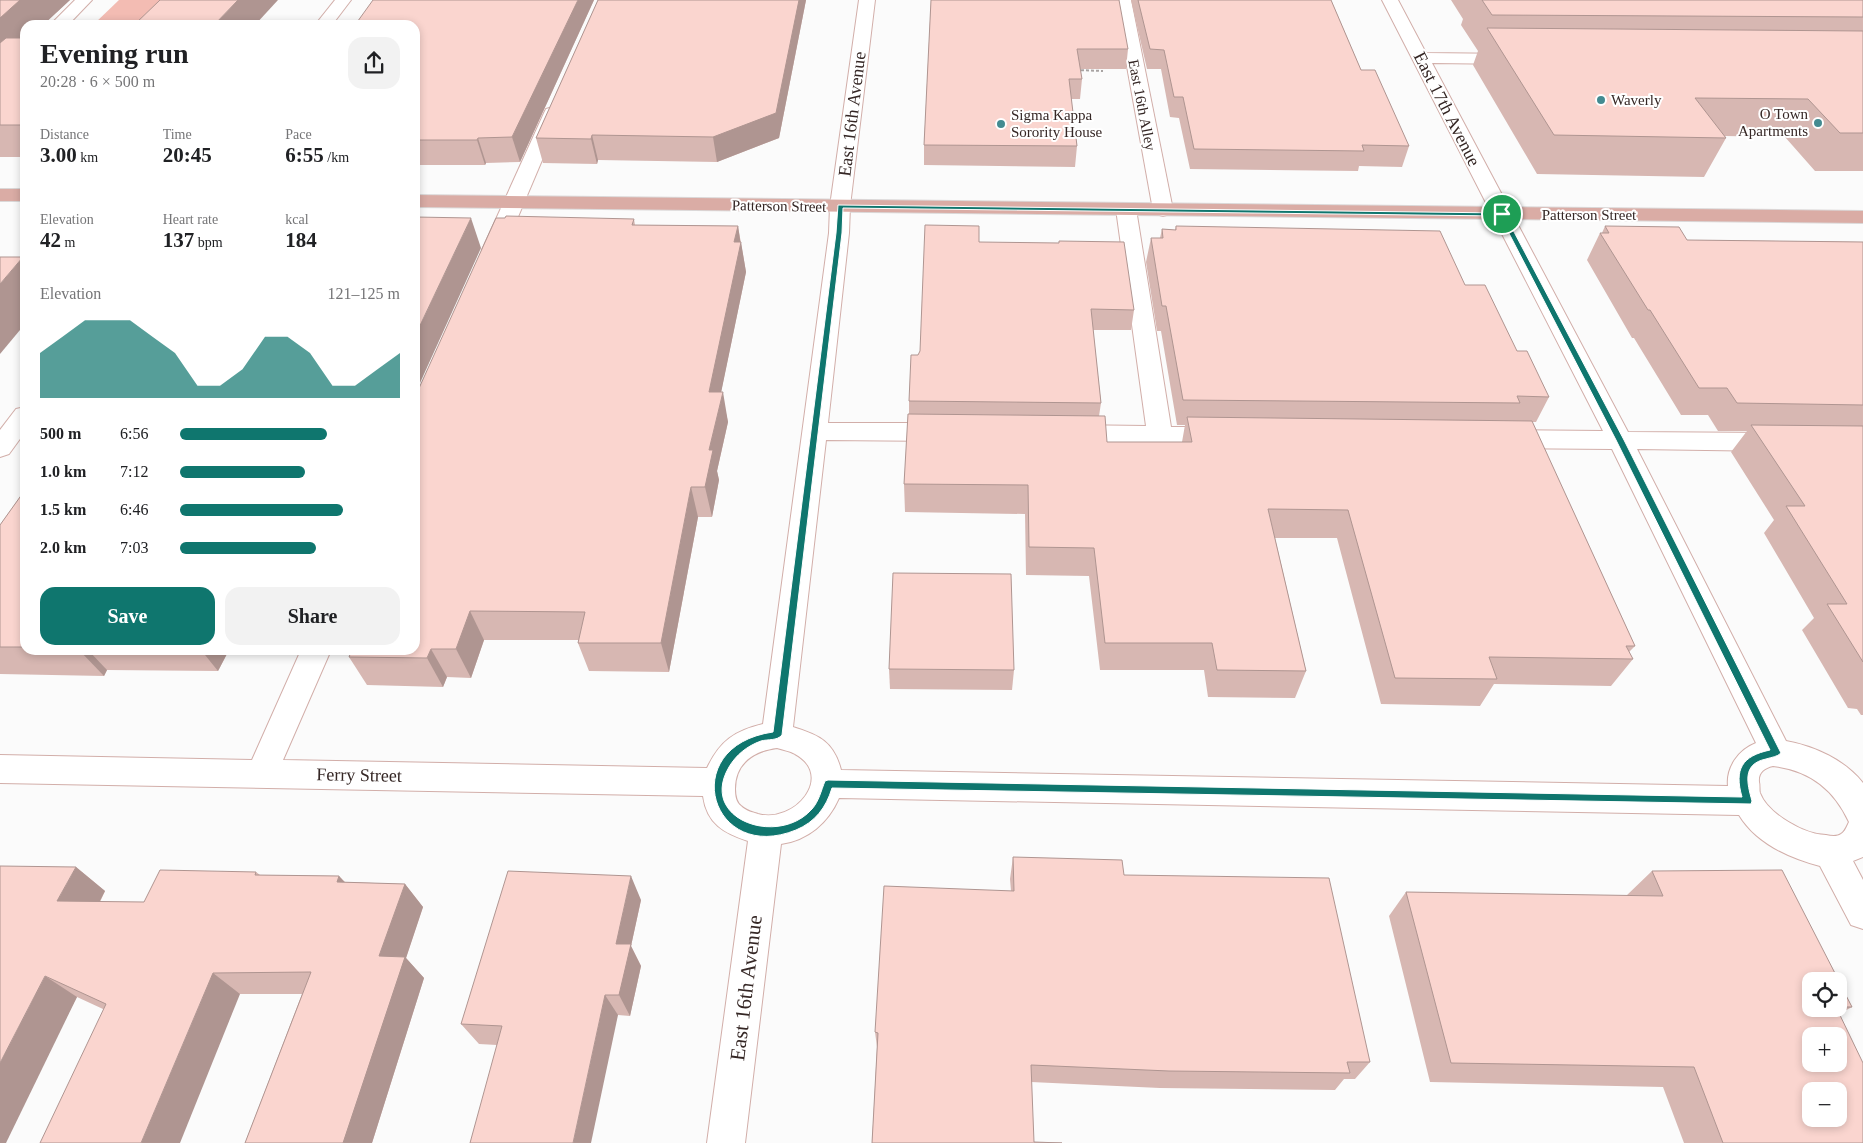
<!DOCTYPE html>
<meta charset="utf-8">
<style>
:root{--surface:#fff;--page:#f2f2f2;--text:#202124;--muted:#757577;--accent:#0f766e}
body{margin:0;font-family:"Times New Roman",serif;background:var(--page);color:var(--text);height:100vh;display:flex;flex-direction:column;font-size:19px;white-space:nowrap}
*{box-sizing:border-box;margin:0}
p{font-size:16px;color:var(--muted)}
.icon{flex:none;width:28px;height:28px;fill:none;stroke:currentColor;stroke-width:2;stroke-linecap:round;stroke-linejoin:round}
.map{position:relative;flex:1;overflow:hidden}
.panel{position:absolute;left:20px;top:20px;width:400px;height:635px;display:flex;flex-direction:column;background:var(--surface);border-radius:15px;box-shadow:0 2px 8px #0003}
.panel>*{flex:none}
.buttons{position:absolute;left:1802px;top:972px;display:grid;gap:10px}
.buttons a{display:grid;place-items:center;width:45px;height:45px;border-radius:10px;background:var(--surface);box-shadow:0 2px 8px #0003;font-size:25px}
.pin{position:absolute;display:grid;place-items:center;width:42px;height:42px;color:#fff;margin:-21px;border:2px solid #fff;border-radius:50%;box-shadow:0 1px 5px #0007}
.round{display:grid;place-items:center;flex:none;width:52px;height:52px;border-radius:15px;background:var(--page)}
.overview{display:flex;align-items:center;justify-content:space-between;height:85px;padding:0 20px}
h1{font-size:28px;font-weight:700;line-height:38px}
.metrics{display:grid;grid-template-columns:repeat(3,1fr);gap:8px;height:85px;padding:5px 20px}
.metrics div{display:grid;align-content:center}
.metrics b{font-size:21px;font-weight:700}
.metrics small{font-size:14px;font-weight:400}
.metrics p{font-size:14px}
.chart{height:140px;padding:10px 20px}
.chart p{display:flex;justify-content:space-between}
.chart svg{width:100%;height:90px;margin-top:5px;fill:var(--accent);opacity:.7}
.button{display:flex;gap:10px;margin-top:auto;padding:10px 20px}
.button a{flex:1;height:58px;border-radius:15px;background:var(--accent);color:#fff;font-size:20px;font-weight:700;line-height:58px;text-align:center}
.button a+a{background:var(--page);color:var(--text)}
ul{padding:0 20px;list-style:none;font-size:16px}
li{display:grid;grid-template-columns:80px 60px 1fr;align-items:center;height:38px}
li i{height:12px;border-radius:6px;background:var(--accent)}
.map>svg:first-child{display:block}
</style>
<div class="map">
<svg width="1863" height="1143" viewBox="0 0 1863 1143">
<rect width="100%" height="100%" fill="#fbfbfb"/>
<path fill="#f3bcb3" d="M119 0H219L196 25H93Z"/>
<g fill="none" stroke-linecap="round" stroke-linejoin="round">
<g stroke="#d2aea9" stroke-width="2">
<g id="minor">
<path d="M75 0H92L68 25H50Z"/>
<path d="M335 0H351L332 25H315Z"/>
<path d="M859 0H875L850 206 849 233 828 423H943L952 426 955 432 952 438 943 441 826 440 793 727C819 735 834 742 841 770L1728 786C1726 768 1738 750 1756 743L1612 449 1503 448 1494 445 1491 439 1494 433 1503 430 1603 431 1382 0H1398L1426 53 1514 54 1520 55 1523 59 1520 63 1514 64 1432 63 1628 432 1775 433 1784 436 1787 442 1784 448 1775 451 1637 449 1786 741C1814 746 1845 760 1863 783V857L1853 861 1863 880V929L1851 925 1820 866C1789 858 1756 843 1739 815L839 798C828 823 808 840 781 844L745 1143H707L748 841C724 833 707 824 703 796L0 783V755L252 760 301 650H331L283 760 707 768C720 741 734 731 763 724L829 233 830 206ZM777 748C783 750 790 751 795 754 835 776 795 824 758 814 752 812 746 811 741 806 736 802 735 796 735 789 735 763 754 751 777 748ZM1773 766C1809 770 1834 789 1849 822 1847 826 1845 832 1841 834 1837 837 1831 836 1826 835 1805 835 1768 814 1760 793 1759 790 1760 785 1759 782 1758 773 1764 768 1773 766Z"/>
<path d="M1115 0H1131L1173 210 1170 214 1163 216 1156 214 1153 210Z"/>
<path d="M553 107 560 109 562 113 504 250 500 254 493 256 486 254 482 250 544 113 546 109Z"/>
<path d="M1126 203 1133 205 1136 209 1171 427H1220L1229 430 1232 436 1229 442 1220 445 1068 443 1059 440 1056 434 1059 428 1068 425 1146 426 1116 209 1119 205Z"/>
<path d="M25 407V432L9 454 0 457V430L16 409Z"/>
</g>
</g>
<g stroke="#dbd8d8" stroke-width="2">
<g id="major">
<rect x="0" y="189" width="25" height="12"/>
<path d="M415 195 1863 211V223L415 207Z"/>
</g>
</g>
<path stroke="#a8a3a2" stroke-width="2" stroke-dasharray="3 2" stroke-linecap="butt" d="M1076 70 1103 71"/>
<use href="#minor" fill="#fff" fill-rule="evenodd"/>
<use href="#major" fill="#daaca5" fill-rule="evenodd"/>
</g>
<g fill="#d7b7b2">
<path d="M0 0H70L43 25H25V157H0Z"/>
<path d="M594 0 520 162 486 163 485 165H415V25Z"/>
<path d="M598 0H806L779 138 717 162 598 160 597 164 543 163 536 138Z"/>
<path d="M931 0 1128 49 1126 69H1080L1082 79 1080 99H1071L1077 146 1075 167 924 165V145Z"/>
<path d="M1131 0H1331L1361 70 1409 146 1402 167 1359 166 1358 171 1190 169 1179 118 1170 117 1161 69H1147Z"/>
<path d="M1451 0H1863V171H1815L1785 137 1725 136 1726 138 1704 177 1537 174 1473 65 1478 51 1461 25 1463 19Z"/>
<path d="M634 219 635 225 738 226 746 272 721 392 728 422 717 471 719 480 712 517H698L669 672 589 671 578 643 579 640H484L471 678 447 677 443 687 367 685 349 657Z"/>
<path d="M1176 226 1465 285 1517 351 1549 397 1536 422H1532L1635 646 1629 652 1633 659 1611 686 1494 684 1480 706 1381 704 1337 538H1275L1306 671 1295 698 1208 697 1204 670H1100L1089 576 1026 575 1025 514 905 512 904 484 909 414V401L979 242 1134 310 1131 330H1093L1101 403 1099 416 1107 442H1182L1185 425H1177L1161 331H1157L1146 262 1151 238H1160L1162 229 1175 230Z"/>
<path d="M1605 226 1687 240 1863 242V715H1861L1857 709 1848 708 1802 630 1814 618 1764 533 1774 520 1731 452 1747 431H1718L1708 415H1681L1634 338H1632L1587 260 1600 233H1602Z"/>
<path d="M25 490V650H229L218 671 107 670 104 676 0 674V525Z"/>
<path d="M889 669 1014 670 1012 690 890 689Z"/>
<path d="M1013 857 1124 875 1370 1062 1355 1079H1344L1335 1090 1160 1088 1031 1082 872 1143 877 1047 875 1032 1011 891 1010 879Z"/>
<path d="M76 867 105 891 100 902H144L256 872 260 875 339 876 345 882 405 884 423 907 406 958 424 978 372 1143H245L302 994H240L103 1009 77 997 0 1143Z"/>
<path d="M1652 871 1811 1009H1839V982L1852 1007 1839 1014 1863 1143H1684L1663 1087 1430 1082 1389 916 1406 892 1626 896Z"/>
<path d="M641 900 631 946 641 966 630 1016 618 1015 497 1045 479 1044 461 1024Z"/>
</g>
<g fill="#af9591">
<path d="M20 0H70L43 25H25V41L0 64V18Z"/>
<path d="M238 0H278L255 25H214Z"/>
<path d="M578 0H594L520 162 512 137Z"/>
<path d="M799 0H806L779 138 717 162 713 137Z"/>
<path d="M592 135 598 160 597 164 591 139Z"/>
<path d="M478 138 486 163 485 165 477 140Z"/>
<path d="M471 218 481 248 415 394V336Z"/>
<path d="M738 226 741 246V242L746 272 715 422 709 392 734 242Z"/>
<path d="M23 257 25 259V324L0 354V284Z"/>
<path d="M723 392 728 422 717 471 719 480 712 517 705 487 709 450Z"/>
<path d="M691 487 698 517 669 672 661 643Z"/>
<path d="M470 611 484 640 471 678 456 649Z"/>
<path d="M431 649 447 677 443 687 427 658Z"/>
<path d="M79 650H88L107 670 104 676Z"/>
<path d="M201 650H229L218 671Z"/>
<path d="M76 867 105 891 88 924 57 901Z"/>
<path d="M339 876 360 899 337 882Z"/>
<path d="M631 876 641 900 631 946 641 966 630 1016 619 995 616 944Z"/>
<path d="M405 884 423 907 406 958 424 978 372 1143H343L379 956Z"/>
<path d="M213 973 240 994 180 1143H141Z"/>
<path d="M45 976 77 997 6 1143H0V1063Z"/>
<path d="M605 995 618 1015 591 1143H573Z"/>
</g>
<g fill="#fad5cf" stroke="#af9591" fill-rule="evenodd">
<path d="M0 0H20L0 18Z"/>
<path d="M160 0H238L214 25H134Z"/>
<path d="M373 0H578L512 137 478 138 477 140H415V25H355Z"/>
<path d="M598 0H799L776 113 713 137 592 135 591 139 536 138Z"/>
<path d="M931 0H1119L1128 49H1077L1082 79H1069L1077 146 924 145Z"/>
<path d="M1138 0H1331L1361 70H1375L1409 146 1362 145 1364 151 1194 149 1183 97H1174L1164 50 1150 49Z"/>
<path d="M1482 0H1863V17L1492 15Z"/>
<path d="M1487 28 1863 31V133H1840L1808 99 1695 98 1726 138 1554 135Z"/>
<path d="M6 38H25V125H0V43Z"/>
<path d="M506 216 634 219 632 225 738 226 734 242H741L709 392H723L709 450H713L705 487H691L661 643H578L585 612 470 611 456 649H431L427 658 349 657 352 650H415V397L496 218H505Z"/>
<path d="M415 217 471 218 415 336Z"/>
<path d="M925 225 979 226V242L1059 243V241L1124 242 1134 310 1091 309 1101 403 909 401 911 355H918L920 351Z"/>
<path d="M1176 226 1440 231 1465 285H1485L1517 351H1527L1549 397 1517 396 1520 403 1183 400 1166 306H1162L1151 238H1163L1162 229 1176 230Z"/>
<path d="M1605 226 1679 227 1687 240 1863 242V405L1737 403 1727 388H1699L1650 310H1648L1600 233H1609Z"/>
<path d="M0 257H23L0 284Z"/>
<path d="M908 414 1105 416 1107 442H1192L1187 417 1532 421 1635 646H1626L1633 659 1489 657 1497 679 1395 678 1348 510 1268 509 1306 671 1217 670 1212 643H1105L1094 548 1029 547 1028 485 904 484Z"/>
<path d="M1751 425 1863 426V662L1827 604H1847L1786 506H1805Z"/>
<path d="M25 490V647H0V525Z"/>
<path d="M893 573 1011 574 1014 670 889 669Z"/>
<path d="M1013 857 1122 860 1124 875 1329 878 1370 1062H1347L1350 1073 1169 1071 1031 1065 1034 1142 1062 1143H872L878 1033 875 1032 884 886 1014 891Z"/>
<path d="M0 866 76 867 57 901 144 902 160 870 256 872 255 875 339 876 337 882 405 884 379 956 405 957 343 1143H245L311 972 213 973 141 1143H40L106 1004 45 976 0 1063Z"/>
<path d="M1782 870 1839 981H1811V1009H1837L1863 1063V1143H1723L1694 1067 1451 1063 1406 892 1663 896 1652 871ZM1811 1036H1839V1064H1811ZM1811 1091H1839V1119H1811Z"/>
<path d="M508 871 631 876 616 944H631L619 995H605L573 1143H470L502 1026 461 1024Z"/>
<path d="M1839 982 1852 1007H1839Z"/>
</g>
<path fill="#0f766e" stroke="#fff" fill-rule="evenodd" d="M838 205 1504 213 1624 440 1781 753C1777 757 1772 757 1766 759 1742 764 1747 783 1752 801L1751 804 832 788C826 808 815 822 796 830 710 865 676 746 773 732L836 233ZM843 208 1500 216 1616 440 1770 750C1742 756 1734 769 1742 797L828 780 825 781C821 791 819 801 812 809 779 847 698 820 729 767 736 755 747 746 761 741 768 739 777 741 782 735L842 233Z"/>
<g fill="#438b91" stroke="#fff" stroke-width="2">
<circle cx="1601" cy="100" r="5"/>
<circle cx="1818" cy="123" r="5"/>
<circle cx="1001" cy="124" r="5"/>
</g>
<g text-anchor="middle" dominant-baseline="central" stroke-width="4" stroke-linejoin="round" paint-order="stroke">
<g font-size="15" fill="#352725" stroke="#fff" text-anchor="start">
<text x="1611" y="100">Waverly</text>
<text x="1808" y="114" text-anchor="end">O Town<tspan x="1808" dy="17">Apartments</tspan></text>
<text x="1011" y="115">Sigma Kappa<tspan x="1011" dy="17">Sorority House</tspan></text>
</g>
<g font-size="15" fill="#352725" stroke="#fff">
<text transform="translate(1142 105) rotate(79)">East 16th Alley</text>
<text transform="translate(779 206) rotate(1)">Patterson Street</text>
<text x="1589" y="215">Patterson Street</text>
</g>
<g font-size="18" fill="#352725" stroke="#fff">
<text transform="translate(1447 109) rotate(63)">East 17th Avenue</text>
<text transform="translate(852 114) rotate(-83)">East 16th Avenue</text>
<text transform="translate(359 775) rotate(1)">Ferry Street</text>
</g>
<g font-size="21" fill="#352725" stroke="#fff">
<text transform="translate(746 988) rotate(-83)">East 16th Avenue</text>
</g>
</g>
</svg>
<div class="buttons">
<a><svg class="icon" aria-label="locate" viewBox="0 0 24 24"><circle cx="12" cy="12" r="6"/><path d="M12 2v4M12 18v4M2 12h4M18 12h4"/></svg></a>
<a>+</a>
<a>−</a>
</div>
<div class="pin" style="left:1502px;top:214px;background:#1e9e55"><svg class="icon" aria-label="arrive" viewBox="0 0 24 24"><path d="M6 21V4h12l-3 4 3 4H6"/></svg></div>
<section class="panel">
<div class="overview"><div><h1>Evening run</h1><p>20:28 · 6 × 500 m</p></div><a class="round"><svg class="icon" aria-label="share" viewBox="0 0 24 24"><path d="M12 15V3M7 8l5-5 5 5M5 13v7h14v-7"/></svg></a></div>
<div class="metrics">
<div><p>Distance</p><b>3.00<small> km</small></b></div>
<div><p>Time</p><b>20:45</b></div>
<div><p>Pace</p><b>6:55<small> /km</small></b></div>
</div>
<div class="metrics">
<div><p>Elevation</p><b>42<small> m</small></b></div>
<div><p>Heart rate</p><b>137<small> bpm</small></b></div>
<div><p>kcal</p><b>184</b></div>
</div>
<div class="chart"><p><span>Elevation</span>121–125 m</p>
<svg viewBox="0 0 160 44" preserveAspectRatio="none"><path d="M0 44V22L10 14L20 6L30 6L40 6L50 14L60 22L70 38L80 38L90 30L100 14L110 14L120 22L130 38L140 38L150 30L160 22V44z"/></svg>
</div>
<ul>
<li><b>500 m</b>6:56<i style="width:67%"></i></li>
<li><b>1.0 km</b>7:12<i style="width:57%"></i></li>
<li><b>1.5 km</b>6:46<i style="width:74%"></i></li>
<li><b>2.0 km</b>7:03<i style="width:62%"></i></li>
</ul>
<div class="button"><a>Save</a><a>Share</a></div>
</section>
</div>
